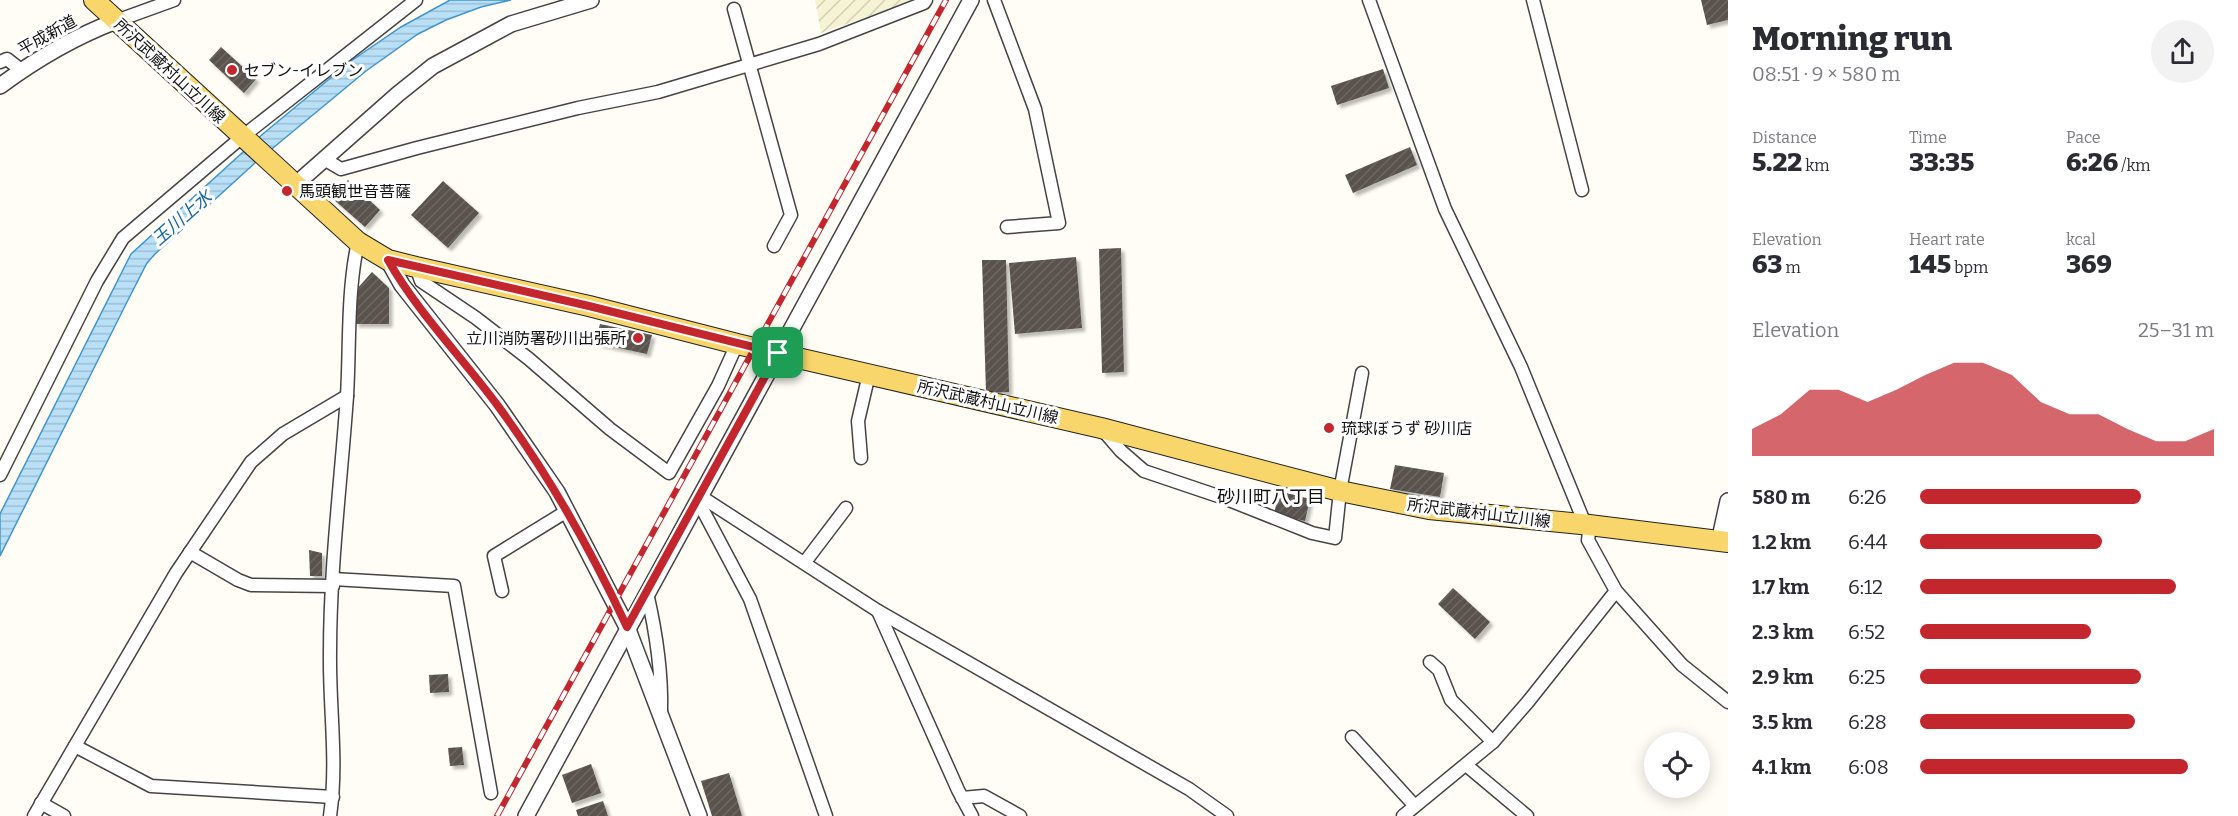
<!DOCTYPE html>
<meta charset="utf-8">
<style>
:root{--surface:#fff;--page:#f2f2f3;--text:#2b2b33;--muted:#7c7c81;--accent:#c4262e}
body{margin:0;font-family:Bitter,"Noto Sans JP",serif;background:var(--page);color:var(--text);height:100vh;display:flex;flex-direction:column;font-size:22px;white-space:nowrap}
*{box-sizing:border-box;margin:0}
p{font-size:20px;color:var(--muted)}
.icon{flex:none;width:33px;height:33px;fill:none;stroke:currentColor;stroke-width:2;stroke-linecap:round;stroke-linejoin:round}
.map{position:relative;flex:1;overflow:hidden}
.sheet{display:flex;flex-direction:column;background:var(--surface);width:510px}
.sheet>*{flex:none}
.tools{position:absolute;left:1644px;top:732px;display:grid;gap:12px}
.tools a{display:grid;place-items:center;width:66px;height:66px;border-radius:50%;background:var(--surface);box-shadow:0 3px 15px #0003;font-size:30px}
.pin{position:absolute;display:grid;place-items:center;width:51px;height:51px;color:#fff;margin:-26px;border-radius:12px;box-shadow:0 3px 9px #0006}
.round{display:grid;place-items:center;flex:none;width:63px;height:63px;border-radius:32px;background:var(--page)}
.summary{display:flex;align-items:center;justify-content:space-between;height:102px;padding:0 24px}
h1{font-size:33px;font-weight:800;line-height:45px}
.stats{display:grid;grid-template-columns:repeat(3,1fr);gap:9px;height:102px;padding:6px 24px}
.stats div{display:grid;align-content:center}
.stats b{font-size:26px;font-weight:800}
.stats small{font-size:16px;font-weight:400}
.stats p{font-size:16px}
.chart{height:168px;padding:12px 24px}
.chart p{display:flex;justify-content:space-between}
.chart svg{width:100%;height:108px;margin-top:6px;fill:var(--accent);opacity:.7}
ul{padding:0 24px;list-style:none;font-size:20px}
li{display:grid;grid-template-columns:96px 72px 1fr;align-items:center;height:45px}
li i{height:15px;border-radius:8px;background:var(--accent)}
main{display:flex;flex:1;min-height:0}
.map>svg:first-child{display:block}
</style>
<main>
<div class="map">
<svg width="1728" height="816" viewBox="0 0 1728 816">
<defs>
<pattern id="farmland-furrows" width="10" height="10" patternUnits="userSpaceOnUse" patternTransform="scale(1.5)"><rect width="10" height="10" fill="#f6f3d4"/><path d="M-1 1l2-2M0 10L10 0M9 11l2-2" fill="none" stroke="#d2cfb5"/></pattern>
<pattern id="water-rules" width="6" height="5" patternUnits="userSpaceOnUse" patternTransform="scale(1.5)"><rect width="6" height="5" fill="#b9e0f7"/><path d="M0 2.5h6" fill="none" stroke="#9ebfd3"/></pattern>
<pattern id="building-hatch" width="6" height="6" patternUnits="userSpaceOnUse" patternTransform="scale(1.5)"><rect width="6" height="6" fill="#5a524d"/><path d="M-1 1l2-2M0 6l6-6M5 7l2-2" fill="none" stroke="#6d6662"/></pattern>
<filter id="shadow"><feDropShadow dx="3.5" dy="3.5" stdDeviation="1.5" flood-color="#0004"/></filter>
</defs>
<rect width="100%" height="100%" fill="#fffdf5"/>
<path fill="url(#farmland-furrows)" d="M815 0H915L821 33Z"/>
<path fill="url(#water-rules)" stroke="#3f96cf" stroke-width="1.5" d="M450 0H511L481 7 446 20 418 34 366 71 256 162 155 254 147 263 128 300 0 556V514L131 254 264 133 351 61 401 27Z"/>
<g fill="url(#building-hatch)" filter="url(#shadow)">
<path d="M1701 0H1728V20L1707 25Z"/>
<path d="M221 47 256 79 244 93 209 60Z"/>
<path d="M1383 69 1389 88 1337 105 1331 86Z"/>
<path d="M1410 147 1417 165 1353 193 1345 175Z"/>
<path d="M348 180 380 210 365 227 332 198Z"/>
<path d="M443 181 479 213 448 248 411 215Z"/>
<path d="M1121 248 1124 372 1102 373 1099 249Z"/>
<path d="M1076 257 1082 328 1015 334 1009 263Z"/>
<path d="M982 260H1006L1009 392 986 393Z"/>
<path d="M372 272 389 288V324H355L356 290Z"/>
<path d="M600 324 652 335 647 354 595 343Z"/>
<path d="M1395 465 1444 473 1440 497 1390 489Z"/>
<path d="M1279 491 1310 499 1305 521 1274 514Z"/>
<path d="M309 550 322 553V576H310Z"/>
<path d="M1453 588 1490 622 1475 639 1438 604Z"/>
<path d="M448 674 449 692 430 693 429 675Z"/>
<path d="M462 747 464 765 450 766 448 748Z"/>
<path d="M591 764 601 793 572 803 562 775Z"/>
<path d="M729 773 742 816H712L701 781Z"/>
<path d="M603 801 608 816H578L576 810Z"/>
</g>
<g fill="none" stroke-linecap="round" stroke-linejoin="round">
<g stroke="#444" stroke-width="15">
<g id="minor">
<path d="M994 0 1035 109 1059 223 1007 227"/>
<path d="M1369 0 1445 209 1521 367 1585 524"/>
<path d="M1533 0 1582 190"/>
<path d="M734 9 791 215 774 246"/>
<path d="M116 21 174 0"/>
<path d="M0 62 7 59 21 70"/>
<path d="M324 159 341 169 417 148 578 108 658 92 819 44 924 3 926 0"/>
<path d="M416 267 421 281 476 318 529 359 610 429 669 473 718 386 737 344"/>
<path d="M1102 429 1121 451 1144 471 1224 498 1312 533 1335 538 1340 491 1362 373"/>
<path d="M861 458 858 421 869 374"/>
<path d="M0 475 97 281 123 238 242 137 416 0"/>
<path d="M700 496 878 611 1189 789 1227 816"/>
<path d="M698 501 750 599 826 816"/>
<path d="M1590 525 1588 540 1616 591 1682 665 1728 702"/>
<path d="M190 552 238 580 251 585 333 586"/>
<path d="M805 562 846 508"/>
<path d="M333 579 454 586 491 793"/>
<path d="M502 591 494 556 567 511"/>
<path d="M647 593C656 632 662 670 661 710"/>
<path d="M878 611 958 790 972 816"/>
<path d="M1430 662 1439 670 1451 700 1493 742"/>
<path d="M1352 737 1414 805"/>
<path d="M75 746 151 786 333 797"/>
<path d="M1466 765 1527 816"/>
<path d="M962 798 984 796 1020 816"/>
<path d="M41 803 64 816"/>
<path d="M34 816 176 573 251 462 283 434 347 396"/>
<path d="M330 816C338 761 329 707 330 652 330 567 341 481 347 396 350 345 347 292 358 242"/>
<path d="M1403 816 1493 742 1527 703 1616 591"/>
</g>
</g>
<g stroke="#444" stroke-width="18">
<g id="tertiary">
<path d="M0 86C35 60 74 37 116 21"/>
<path d="M295 185 398 94 433 66 511 24 591 0"/>
<path d="M388 260 402 285 497 405 557 492 627 627 699 816"/>
<path d="M1719 542 1728 501"/>
<path d="M526 816 971 0"/>
</g>
</g>
<g stroke="#222" stroke-width="22">
<path id="primary" d="M94 0 358 242 388 260 416 267 589 306 737 344 1101 428 1340 491 1429 509 1581 524 1728 542"/>
</g>
<use href="#minor" stroke="#fff" stroke-width="12"/>
<use href="#tertiary" stroke="#fff" stroke-width="15"/>
<use href="#primary" stroke="#f9d66b" stroke-width="20"/>
<g stroke="#c4262e" stroke-width="6">
<path id="rail" d="M497 816 946 0"/>
</g>
<use href="#rail" stroke="#fff" stroke-width="4" stroke-dasharray="11" stroke-linecap="butt"/>
</g>
<g fill="none" stroke-linecap="round" stroke-linejoin="round">
<g stroke="#fff" stroke-width="12">
<path id="route" d="M388 260 589 306 778 353 627 627C591 550 549 475 498 406 462 357 418 313 388 260Z"/>
</g>
<use href="#route" stroke="#c4262e" stroke-width="8"/>
</g>
<g fill="#c4262e" stroke="#fff" stroke-width="2">
<circle cx="232" cy="70" r="6"/>
<circle cx="287" cy="191" r="6"/>
<circle cx="638" cy="338" r="6"/>
<circle cx="1329" cy="428" r="6"/>
</g>
<g text-anchor="middle" dominant-baseline="central" stroke-width="6" stroke-linejoin="round" paint-order="stroke">
<g font-size="16" fill="#111" stroke="#fff">
<text transform="translate(47 35) rotate(-29)">平成新道</text>
<text transform="translate(170 71) rotate(43)">所沢武蔵村山立川線</text>
<text transform="translate(988 402) rotate(13)">所沢武蔵村山立川線</text>
<text transform="translate(1479 513) rotate(7)">所沢武蔵村山立川線</text>
</g>
<g font-size="16" fill="#111" stroke="#fff" text-anchor="start">
<text x="244" y="70">セブン-イレブン</text>
<text x="299" y="191">馬頭観世音菩薩</text>
<text x="626" y="338" text-anchor="end">立川消防署砂川出張所</text>
<text x="1341" y="428">琉球ぼうず 砂川店</text>
</g>
<g font-size="18" font-style="italic" fill="#1768a6" stroke="#fff">
<text transform="translate(182 218) rotate(-41)">玉川上水</text>
</g>
<g font-size="18" fill="#111" stroke="#fff">
<text x="1271" y="497">砂川町八丁目</text>
</g>
</g>
</svg>
<div class="tools">
<a><svg class="icon" aria-label="locate" viewBox="0 0 24 24"><circle cx="12" cy="12" r="6"/><path d="M12 2v4M12 18v4M2 12h4M18 12h4"/></svg></a>
</div>
<div class="pin" style="left:778px;top:353px;background:#1e9e55"><svg class="icon" aria-label="arrive" viewBox="0 0 24 24"><path d="M6 21V4h12l-3 4 3 4H6"/></svg></div>
</div>
<section class="sheet">
<div class="summary"><div><h1>Morning run</h1><p>08:51 · 9 × 580 m</p></div><a class="round"><svg class="icon" aria-label="share" viewBox="0 0 24 24"><path d="M12 15V3M7 8l5-5 5 5M5 13v7h14v-7"/></svg></a></div>
<div class="stats">
<div><p>Distance</p><b>5.22<small> km</small></b></div>
<div><p>Time</p><b>33:35</b></div>
<div><p>Pace</p><b>6:26<small> /km</small></b></div>
</div>
<div class="stats">
<div><p>Elevation</p><b>63<small> m</small></b></div>
<div><p>Heart rate</p><b>145<small> bpm</small></b></div>
<div><p>kcal</p><b>369</b></div>
</div>
<div class="chart"><p><span>Elevation</span>25–31 m</p>
<svg viewBox="0 0 160 44" preserveAspectRatio="none"><path d="M0 44V33L10 27L20 17L30 17L40 22L50 17L60 11L70 6L80 6L90 11L100 22L110 27L120 27L130 33L140 38L150 38L160 33V44z"/></svg>
</div>
<ul>
<li><b>580 m</b>6:26<i style="width:75%"></i></li>
<li><b>1.2 km</b>6:44<i style="width:62%"></i></li>
<li><b>1.7 km</b>6:12<i style="width:87%"></i></li>
<li><b>2.3 km</b>6:52<i style="width:58%"></i></li>
<li><b>2.9 km</b>6:25<i style="width:75%"></i></li>
<li><b>3.5 km</b>6:28<i style="width:73%"></i></li>
<li><b>4.1 km</b>6:08<i style="width:91%"></i></li>
</ul>
</section>
</main>
